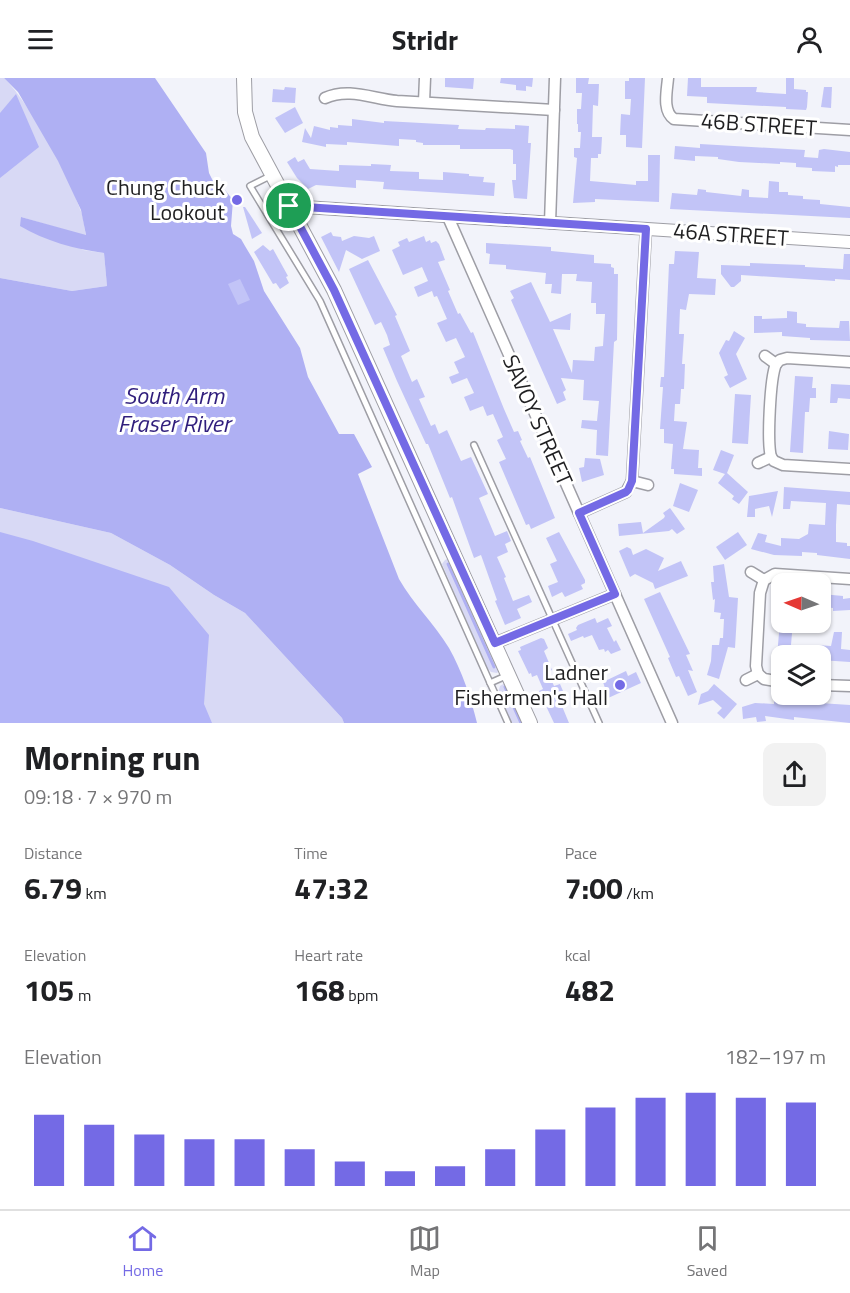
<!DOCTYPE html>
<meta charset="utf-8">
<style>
:root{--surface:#fff;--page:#f2f2f2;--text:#202124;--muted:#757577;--line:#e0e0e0;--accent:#746ae5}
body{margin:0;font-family:"Titillium Web",sans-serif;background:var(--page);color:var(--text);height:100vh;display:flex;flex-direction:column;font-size:22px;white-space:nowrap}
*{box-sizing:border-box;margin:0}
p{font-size:20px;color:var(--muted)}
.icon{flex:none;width:33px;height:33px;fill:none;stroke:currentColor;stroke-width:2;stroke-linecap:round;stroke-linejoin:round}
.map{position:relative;height:645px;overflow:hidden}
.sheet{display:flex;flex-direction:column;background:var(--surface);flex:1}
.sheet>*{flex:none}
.needle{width:39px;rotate:272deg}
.buttons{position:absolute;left:771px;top:495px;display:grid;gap:12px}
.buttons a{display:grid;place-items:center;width:60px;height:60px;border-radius:12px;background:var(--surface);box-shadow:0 2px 4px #0004;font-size:30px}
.pin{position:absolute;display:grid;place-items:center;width:51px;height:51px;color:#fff;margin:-26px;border:3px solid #fff;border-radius:50%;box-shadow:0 2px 6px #0007}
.round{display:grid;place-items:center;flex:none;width:63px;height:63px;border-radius:12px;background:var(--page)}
.overview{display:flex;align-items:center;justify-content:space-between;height:102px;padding:0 24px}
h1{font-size:33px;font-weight:700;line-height:45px}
.stats{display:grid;grid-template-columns:repeat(3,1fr);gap:9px;height:102px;padding:6px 24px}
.stats div{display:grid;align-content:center}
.stats b{font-size:30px;font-weight:700}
.stats small{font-size:16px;font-weight:400}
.stats p{font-size:16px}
.chart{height:168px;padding:12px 24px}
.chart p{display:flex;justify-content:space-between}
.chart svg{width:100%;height:108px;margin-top:6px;stroke:var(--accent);stroke-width:6}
header{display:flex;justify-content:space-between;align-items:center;height:78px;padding:0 24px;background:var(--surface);font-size:27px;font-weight:700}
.dock{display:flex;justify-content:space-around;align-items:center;height:84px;border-top:2px solid var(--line);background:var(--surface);font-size:16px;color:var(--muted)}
.dock a{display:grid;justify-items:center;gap:3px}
.dock .selected{color:var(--accent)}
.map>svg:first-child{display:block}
</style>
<header><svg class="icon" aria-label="menu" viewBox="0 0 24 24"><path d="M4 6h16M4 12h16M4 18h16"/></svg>Stridr<svg class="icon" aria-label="person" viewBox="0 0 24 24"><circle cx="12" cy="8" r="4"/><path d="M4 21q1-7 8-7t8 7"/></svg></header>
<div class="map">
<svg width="850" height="645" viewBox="0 0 850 645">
<rect width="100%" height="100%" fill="#f2f3fa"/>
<g fill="#d8d9f5">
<path d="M0 0H4C31 27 67 94 80 131 84 139 84 149 86 158L21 139 83 172 104 175 107 208 72 213 0 200Z"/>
<path d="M0 430 111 455 170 487 214 517 245 535 342 640 344 645H0Z"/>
<path d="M449 480 499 593 497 595 491 594 487 590 442 486 445 482Z"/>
<path d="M505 605 525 645H512L498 615 500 608Z"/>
</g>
<g fill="#b2b4f7">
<path d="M16 16 39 69 0 100V35Z"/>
<path d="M0 454 33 463 169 509 209 557 204 626 212 645H0Z"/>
</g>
<path fill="#afb0f3" d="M4 0H155L206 75 209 95 214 105 225 112 233 122 231 148 233 156 241 161 245 168 254 183 264 213 300 270 308 299 339 356H354L372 389 358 396 399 501C413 526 434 545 449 570 462 593 471 620 477 645H344L342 640 245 535 214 517 170 487 111 455 0 430V200L72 213 107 208 104 175C75 171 45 163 20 148L21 139 86 157 81 132 58 83 18 14Z"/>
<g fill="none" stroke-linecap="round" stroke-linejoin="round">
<g stroke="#afb0f3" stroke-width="3">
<path d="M448 486 494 589"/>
<path d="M505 609 521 645"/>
</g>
</g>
<g fill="#c2c4f7">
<path d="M445 0H474L473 11 445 9Z"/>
<path d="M501 0H533L532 9 526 8V13L516 12V7L500 5Z"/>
<path d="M576 0H589L588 6H599L598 28 593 27 592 59H602L601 76H598V80H591L590 103 636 107V103H648V77H660L659 124 595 121V124L573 125 577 80 574 79V70H580L581 54H578V46H577V31H581L582 15H576Z"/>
<path d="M629 0H645L642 70 626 69V57H620L621 36 630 37 631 21H625V3H629Z"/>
<path d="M688 0H701V9H757L756 14 786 16V0H794V11L806 12V14H808L807 29 806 32 786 31V29L707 25V19L687 18Z"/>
<path d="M285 9 296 10 295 25 272 24 273 11 284 12Z"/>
<path d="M824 9H832L831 30 821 29Z"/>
<path d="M295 29 303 45 285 55 275 40Z"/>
<path d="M352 41 384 45V43L459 47 458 51 485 52 486 50 515 51V47L529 48 528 65H531L527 121 514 120 512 102H516V86H513V72L510 71H460V67H423V65L416 64V62L399 61V68L347 64V67L326 66V69L302 64 305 50 311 60 314 48 330 52V49L338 50V47L352 48Z"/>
<path d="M700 66 805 72 804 79 818 80 819 72 824 71 850 74V87H838V89L835 88V94L812 93V90L796 89V85L780 84V86L739 84 718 81V79L695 78V83L674 81 675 68 700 70Z"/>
<path d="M295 79 298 84 304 81 310 91 339 93V87L371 88V86L391 87 390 93 419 94V101L443 102V94L469 96V98L484 99 483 104 495 105 494 118 383 111 384 104 356 102V110L316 107 308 111 297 100 287 84Z"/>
<path d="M769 103 779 104V114H788V117L803 118V121L820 122V126L850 129V140L670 131 672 115 697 117 698 111 706 112V114L741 118 742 111 749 112V119L768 120Z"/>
<path d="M243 129H245L262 155 252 161Z"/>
<path d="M331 154 333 158 341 159 342 163 354 158 369 160 374 158 380 173 362 181 346 172 339 194 321 159Z"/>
<path d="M424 158 426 164 430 162 431 165 436 163 439 166 445 182 438 184 450 212 448 213 458 236 460 235 471 255 473 254 504 331 514 354 518 353 522 362 520 363 528 380 530 379 555 440 531 451 529 446 526 447 499 384 506 381 497 362 503 359 493 336 487 338 483 328 470 333 464 319 474 315 467 300 452 306 449 299 459 295 454 284 465 279 456 260 446 264 437 245 447 241 437 218 434 219 432 213 418 219 414 209 428 203 422 189 403 197 392 172 400 168 398 164 407 160 409 164Z"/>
<path d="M486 165 551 169V173L594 177V185L611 186V189L614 190V196H618L617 262 614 264 608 378 596 377 597 352 581 350 582 342 597 343 599 323 583 322 584 302 561 300 566 312 563 314 566 322 557 326 511 222 514 220 510 213 531 204 550 244 571 235 570 252 553 251 572 295 573 282 594 283 595 269 603 268 605 236H596V225H591L592 204 576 203 577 196H562L561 216 551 215 552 206H545L546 195 506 191V187L489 186 490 176 486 175Z"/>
<path d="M263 167 270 173 273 171 288 198 286 199 289 205 280 211 276 205 273 206 254 174Z"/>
<path d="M675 173 699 174 697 200 716 201 715 217 689 216 686 232 680 231 679 256H684L682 286H685L684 311H681L680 326H675L674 343 687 344 683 371 699 372 698 390H702V398L674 396V391H671L673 366 664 365V351H660L663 309H660L661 299H664L669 186H674Z"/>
<path d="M844 176H850V202L835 201V203L741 197V203L734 209H731L721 196V187L750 188V185L805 187V189L843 191Z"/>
<path d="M368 182 397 237 395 238 410 273 401 278 412 304 417 301 425 319 419 321 431 348 435 346 439 356 447 352 461 383 471 379 488 416 479 420 495 458 507 453 511 463 505 466 508 474 497 479 506 499 504 500 513 523 529 517 532 524 517 531 521 540 505 547 495 523 497 522 481 477 474 480 452 419 450 420 428 366H426L397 303 383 270 390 267 387 257 381 244 375 247 349 191Z"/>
<path d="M240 201 250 222 238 227 228 206Z"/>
<path d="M787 233 797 234V245L806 246V249L839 250 840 243H849L850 263 810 262V260L782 258V254L754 255V238H762V241L787 240Z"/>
<path d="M734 253 745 260 736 276 747 301 730 310 724 299 728 297 719 275 726 262 729 263Z"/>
<path d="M795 298 813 299 812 310H816V320H810L809 334H805L803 375 790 374Z"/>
<path d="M831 306 850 307V321L838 320 837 325H830Z"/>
<path d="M735 316 751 317 748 366 732 365Z"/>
<path d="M829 353 849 356 848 372 828 371Z"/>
<path d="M721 372 734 377 727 395 748 414 739 426 732 421 734 418 718 405 725 396 713 392Z"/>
<path d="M585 380 600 381 604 397 582 404 579 390 584 389Z"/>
<path d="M680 405 698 412 689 434 673 428Z"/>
<path d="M784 409 850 414V427L837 426 836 447V464L847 465V468H850V481L817 477V475L802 474V478L774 477 751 471 758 455 767 457 765 464 781 468V460L799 461 808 456 809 446 825 447 826 425 791 423 790 431H783Z"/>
<path d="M778 413 772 439 769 428 755 431V439H747L749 418Z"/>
<path d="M670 430 685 451 677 456 672 451 669 453 619 458 618 446 641 444 643 455 664 440 665 438 663 435Z"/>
<path d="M559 454 585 502V505L581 507 583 511 565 519 562 514 552 519 548 508 558 504 550 486 557 483 546 460Z"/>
<path d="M738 454 747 467 725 482 716 469Z"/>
<path d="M627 469 631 471 633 477 646 471 664 480 658 493 681 483 688 498 655 511 653 505 635 496 630 499 619 473Z"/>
<path d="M724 486 729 519 738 520 735 570 728 569 719 601 707 597 711 583 712 567H719L720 560H723L724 541H720L721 535 714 534 715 521 713 522 711 504H714L713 488Z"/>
<path d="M660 514 690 576 686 577 693 593 688 592 697 614 688 618 679 598 676 599 668 580 670 579 644 521Z"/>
<path d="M822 516 843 518V521L850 520V532L833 533V530L822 529Z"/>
<path d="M595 540 597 545 608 540 612 548 607 550 614 564 616 562 621 572 611 576 608 572 605 574 604 571 599 572 592 557 584 560 583 558 571 563 568 556 577 552 576 550 578 547Z"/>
<path d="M780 544H793L790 578H777Z"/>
<path d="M834 554H842L841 571 850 572V584L820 582V578H816V567L831 568Z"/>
<path d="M541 560 544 561 548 570 544 573 552 592 548 594 554 608 560 606 563 613 557 616 569 645H554L539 613 543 611 537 597 532 599 531 595 529 596 518 573 521 572 520 569Z"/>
<path d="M626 593 628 598 636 594 641 605 606 621 602 611 605 610 603 604Z"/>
<path d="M714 606 737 626 724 641 717 635 722 630 713 622 698 627 701 616 708 613Z"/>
<path d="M774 622 850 627V645L794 639V642L765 638 766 643 757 644 756 639 743 641 742 629 755 625 774 626Z"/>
</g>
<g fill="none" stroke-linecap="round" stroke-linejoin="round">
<g stroke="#9e9ea5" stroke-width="8">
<g id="service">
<path d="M270 98 250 108 320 223 508 645"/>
<path d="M474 367 599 645"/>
<path d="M490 605 508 597"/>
</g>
</g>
<g stroke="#9e9ea5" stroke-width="13">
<g id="minor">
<path d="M668 0C667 13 662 33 674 41L850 52"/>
<path d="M325 20C349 9 373 21 397 23 449 26 501 29 554 32"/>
<path d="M424 24 425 0"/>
<path d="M448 139 672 645"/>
<path d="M550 145 555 0"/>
<path d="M765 278 776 286"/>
<path d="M776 286 780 282 787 280 850 284"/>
<path d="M771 379C767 364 770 300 776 286"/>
<path d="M758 385 771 379 774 383 783 387 850 391"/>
<path d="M632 403 648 407"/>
<path d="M579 435 626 414 632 403 646 151"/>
<path d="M751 494 764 502 775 496 850 501"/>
<path d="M495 565 615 516"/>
<path d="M758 596 756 588 760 515 764 502"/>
<path d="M758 596 764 601 782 604"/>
<path d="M746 602 758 596"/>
<path d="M820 607 850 608"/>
</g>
</g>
<g stroke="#9e9ea5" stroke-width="14">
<path id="tertiary" d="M289 128 850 164"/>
</g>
<g stroke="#9e9ea5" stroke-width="16">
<path id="secondary" d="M244 0 245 34 252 59 334 212 530 645"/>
</g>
<use href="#service" stroke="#fff" stroke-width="5"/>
<use href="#minor" stroke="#fff" stroke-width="10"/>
<use href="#tertiary" stroke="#fff" stroke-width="12"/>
<use href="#secondary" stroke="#fff" stroke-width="14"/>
</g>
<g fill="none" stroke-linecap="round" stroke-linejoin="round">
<g stroke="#fff" stroke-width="12">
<path id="route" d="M289 128 646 151 632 403 628 412 626 414 579 435 615 516 495 565 334 212Z"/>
</g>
<use href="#route" stroke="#746ae5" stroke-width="8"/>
</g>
<g fill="#746ae5" stroke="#fff" stroke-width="2">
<circle cx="237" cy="122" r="6"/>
<circle cx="620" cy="607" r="6"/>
</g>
<g text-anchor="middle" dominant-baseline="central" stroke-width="6" stroke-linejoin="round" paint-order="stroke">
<g font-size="22" fill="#1f1f21" stroke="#fff">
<text transform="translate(759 46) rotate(4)">46B STREET</text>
<text transform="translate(731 156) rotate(4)">46A STREET</text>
<text transform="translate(538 342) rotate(66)">SAVOY STREET</text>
</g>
<g font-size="22" fill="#1f1f21" stroke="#fff" text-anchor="end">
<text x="225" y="109">Chung Chuck<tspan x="225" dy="25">Lookout</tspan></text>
<text x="608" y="594">Ladner<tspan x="608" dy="25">Fishermen's Hall</tspan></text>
</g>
<g font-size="24" font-style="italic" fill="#301e7c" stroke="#fff">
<text x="174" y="317">South Arm<tspan x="174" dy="28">Fraser River</tspan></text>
</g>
</g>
</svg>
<div class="buttons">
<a><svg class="needle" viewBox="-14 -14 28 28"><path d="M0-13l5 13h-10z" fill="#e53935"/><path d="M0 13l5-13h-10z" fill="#757577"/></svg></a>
<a><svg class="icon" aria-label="layers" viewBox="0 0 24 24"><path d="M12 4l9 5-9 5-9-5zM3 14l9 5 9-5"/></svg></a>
</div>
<div class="pin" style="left:289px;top:128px;background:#1e9e55"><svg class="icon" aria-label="arrive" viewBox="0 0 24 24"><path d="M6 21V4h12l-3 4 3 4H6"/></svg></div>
</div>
<section class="sheet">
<div class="overview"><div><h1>Morning run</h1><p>09:18 · 7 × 970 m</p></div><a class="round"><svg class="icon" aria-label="share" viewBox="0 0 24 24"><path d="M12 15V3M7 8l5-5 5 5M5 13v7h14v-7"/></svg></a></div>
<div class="stats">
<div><p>Distance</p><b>6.79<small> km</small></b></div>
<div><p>Time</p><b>47:32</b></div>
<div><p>Pace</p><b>7:00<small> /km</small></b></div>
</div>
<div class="stats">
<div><p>Elevation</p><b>105<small> m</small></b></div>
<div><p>Heart rate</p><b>168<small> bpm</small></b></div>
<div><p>kcal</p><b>482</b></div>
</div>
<div class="chart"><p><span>Elevation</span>182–197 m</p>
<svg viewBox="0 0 160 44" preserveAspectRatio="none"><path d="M5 44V15M15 44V19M25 44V23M35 44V25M45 44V25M55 44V29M65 44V34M75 44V38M85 44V36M95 44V29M105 44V21M115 44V12M125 44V8M135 44V6M145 44V8M155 44V10"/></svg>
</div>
</section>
<nav class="dock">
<a class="selected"><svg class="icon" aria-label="home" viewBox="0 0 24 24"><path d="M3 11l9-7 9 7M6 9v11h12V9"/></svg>Home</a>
<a><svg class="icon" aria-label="map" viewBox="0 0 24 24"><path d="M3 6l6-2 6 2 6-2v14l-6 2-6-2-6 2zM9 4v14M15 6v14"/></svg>Map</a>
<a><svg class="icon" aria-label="saved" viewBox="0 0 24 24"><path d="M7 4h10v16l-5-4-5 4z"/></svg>Saved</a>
</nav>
